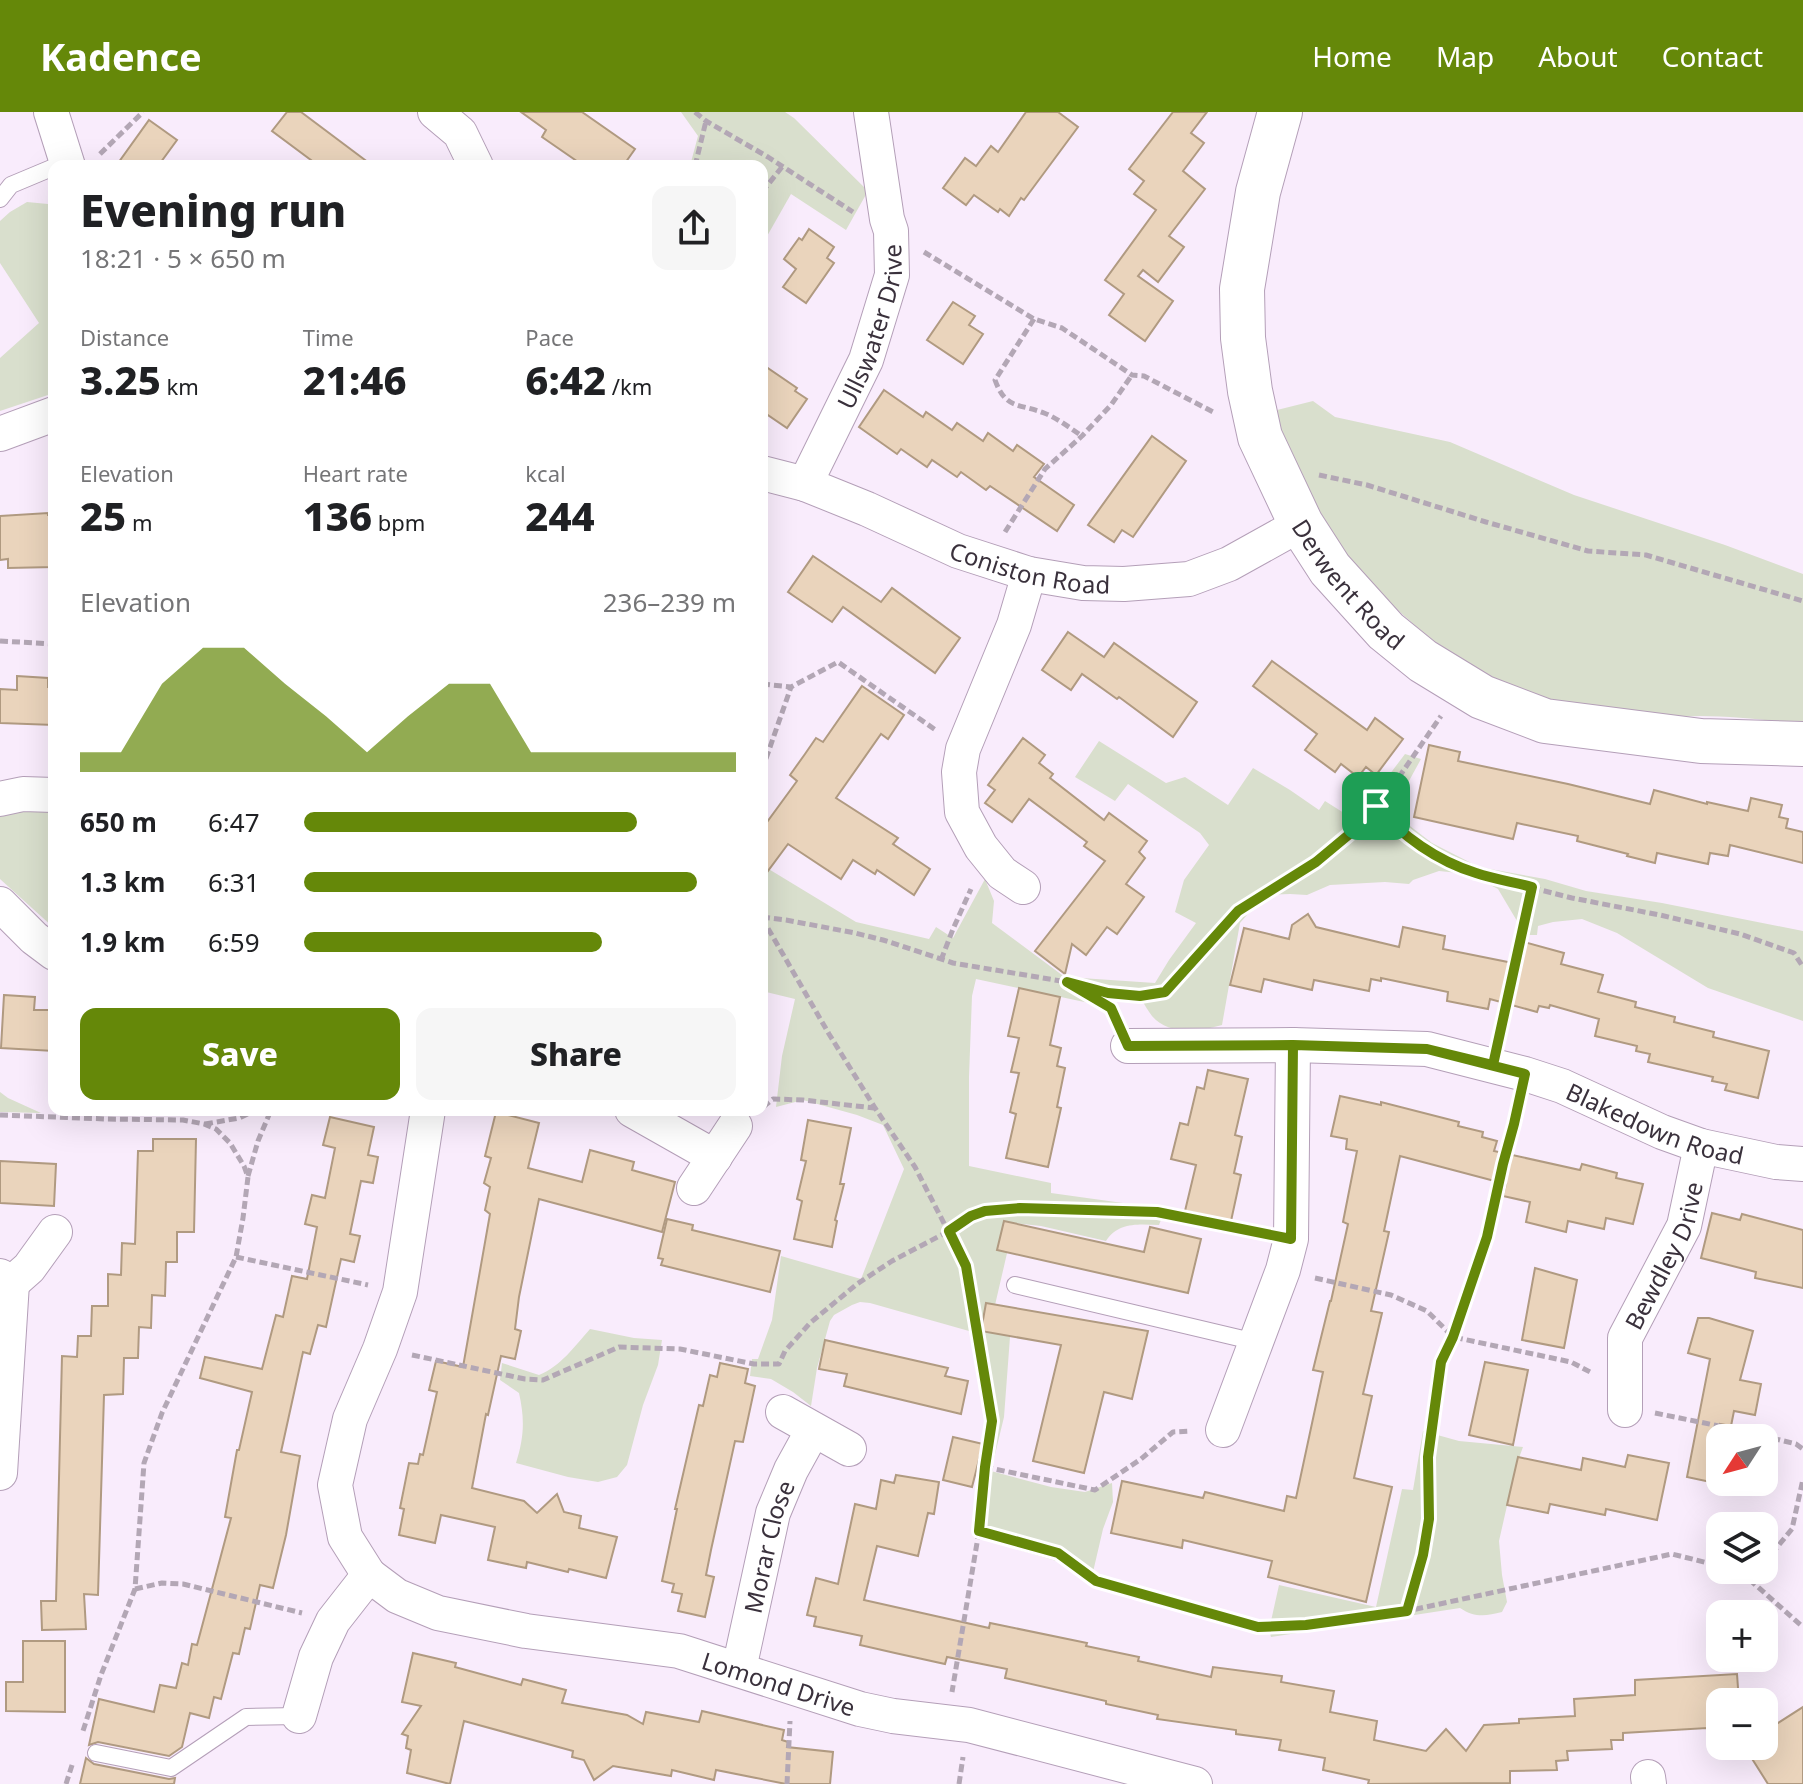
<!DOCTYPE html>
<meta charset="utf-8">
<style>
:root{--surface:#fff;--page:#f6f6f6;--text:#202124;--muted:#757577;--accent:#658809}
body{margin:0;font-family:"Noto Sans",sans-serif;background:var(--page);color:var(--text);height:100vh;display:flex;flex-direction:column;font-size:30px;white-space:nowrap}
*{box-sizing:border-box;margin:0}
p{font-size:26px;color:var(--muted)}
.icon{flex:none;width:44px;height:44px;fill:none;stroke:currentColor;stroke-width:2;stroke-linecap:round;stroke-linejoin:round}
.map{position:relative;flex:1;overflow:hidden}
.panel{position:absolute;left:48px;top:48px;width:720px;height:956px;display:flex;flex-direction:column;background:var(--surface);border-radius:16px;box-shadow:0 8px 32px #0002}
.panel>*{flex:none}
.needle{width:52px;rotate:234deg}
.buttons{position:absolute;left:1706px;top:1312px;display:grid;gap:16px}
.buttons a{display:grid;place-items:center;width:72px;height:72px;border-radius:16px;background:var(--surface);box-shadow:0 8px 32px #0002;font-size:40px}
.pin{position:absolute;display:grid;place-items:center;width:68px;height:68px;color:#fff;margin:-34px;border-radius:16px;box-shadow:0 4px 12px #0006}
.round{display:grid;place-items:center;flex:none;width:84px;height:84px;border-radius:16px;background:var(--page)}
.overview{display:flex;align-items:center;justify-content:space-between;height:136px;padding:0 32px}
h1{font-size:44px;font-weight:800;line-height:60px}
.figures{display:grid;grid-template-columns:repeat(3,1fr);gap:12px;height:136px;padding:8px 32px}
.figures div{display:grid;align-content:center}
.figures b{font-size:40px;font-weight:800}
.figures small{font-size:22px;font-weight:400}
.figures p{font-size:22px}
.chart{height:224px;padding:16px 32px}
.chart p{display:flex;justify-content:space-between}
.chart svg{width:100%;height:144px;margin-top:8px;fill:var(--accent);opacity:.7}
.action{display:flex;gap:16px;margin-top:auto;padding:16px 32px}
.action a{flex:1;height:92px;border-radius:16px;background:var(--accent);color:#fff;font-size:32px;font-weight:800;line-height:92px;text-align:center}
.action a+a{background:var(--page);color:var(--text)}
ul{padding:0 32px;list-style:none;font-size:26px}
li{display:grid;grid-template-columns:128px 96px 1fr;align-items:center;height:60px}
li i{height:20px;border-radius:10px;background:var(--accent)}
header{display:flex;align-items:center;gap:48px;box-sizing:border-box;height:112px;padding:0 40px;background:var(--accent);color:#fff}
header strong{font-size:38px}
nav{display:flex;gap:44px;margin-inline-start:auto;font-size:28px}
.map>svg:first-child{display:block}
</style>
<header>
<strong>Kadence</strong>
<nav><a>Home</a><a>Map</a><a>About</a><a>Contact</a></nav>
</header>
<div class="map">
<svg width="1803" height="1672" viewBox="0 0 1803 1672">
<rect width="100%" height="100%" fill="#f9ecfc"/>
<g fill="#d9dfcd">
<path d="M681 0H785L794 6 868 79 846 118 791 82 762 133V54H690L698 24Z"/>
<path d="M27 90 48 92 54 96V281L0 299V246L39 211 0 151V109L10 100Z"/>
<path d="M1313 289 1335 305 1450 330 1574 383 1725 433 1803 462V611C1769 609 1734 604 1700 604 1676 604 1650 610 1626 606 1583 598 1532 584 1492 565 1433 538 1352 462 1320 405 1301 372 1288 335 1273 299Z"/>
<path d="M1099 629 1166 671 1185 665 1228 693 1253 656 1290 678 1319 698 1325 689 1355 708 1405 642 1421 647 1398 689 1401 703 1410 714 1432 731 1479 755 1545 767 1586 779 1662 791 1803 819V909L1708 876 1617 821 1582 807 1553 810 1538 814 1537 823H1518L1517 809 1498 777 1469 762 1439 759 1413 768 1409 772 1385 770 1330 773 1307 783 1290 782 1264 783 1240 811 1222 913C1200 919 1169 924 1152 904 1148 899 1145 893 1141 887L1116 884 1108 895 976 867 972 884 969 965V1054L1051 1071V1081L1130 1092 1166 1095 1159 1113C1138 1112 1118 1110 1106 1129L1041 1114 1014 1111 989 1219 1010 1225 1004 1305 991 1359 1051 1375 1085 1380 1112 1371 1113 1390 1103 1417 1093 1460 976 1425 980 1378 986 1349 987 1284 978 1234 969 1219 870 1191 860 1190 852 1193 834 1203 830 1209 817 1256 811 1294 793 1280 771 1267 750 1264 752 1247H758L772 1208 781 1144 861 1167 904 1057 883 1013 857 1003 803 988 776 995 782 944 795 887 762 879V753L856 810 929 827 936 815 953 826 985 767 994 789 992 811 1062 863 1081 866 1155 871 1169 848 1196 811 1175 800 1184 768 1209 733 1200 721 1128 672 1115 689 1075 665Z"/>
<path d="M8 699 54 700V816L0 767V704Z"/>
<path d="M0 980 8 986 41 1001 0 1000Z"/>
<path d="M590 1217 634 1226 662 1228 658 1253 643 1293 627 1353 617 1365 598 1370 568 1365 516 1351C524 1325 525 1308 519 1281L500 1268 502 1251 539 1263C561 1254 574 1235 590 1217Z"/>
<path d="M1423 1319 1459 1329 1523 1335 1516 1354 1499 1429 1502 1463 1507 1490 1502 1500C1486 1504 1475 1506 1460 1496L1271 1525 1269 1518 1271 1516V1509L1279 1473 1376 1495 1402 1377 1413 1378Z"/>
</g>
<g fill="#ead4bc" stroke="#b09a81" stroke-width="2">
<path d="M287 0H301L373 54H319L272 19Z"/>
<path d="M521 0H582L635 37 623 54H584L542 25 546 18Z"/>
<path d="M1026 0H1058L1078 15 1024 88 1021 86 1009 104 1000 97 998 100 974 83 966 93 943 76 965 46 976 54 991 34 998 40Z"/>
<path d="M1173 0H1207L1191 21 1204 31 1183 59 1205 77 1169 124 1184 135 1158 170 1143 158 1138 164 1173 189 1145 229 1109 203 1124 182 1105 168 1156 98 1134 82 1144 69 1129 57Z"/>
<path d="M149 8 177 28 158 54H116Z"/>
<path d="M809 117 834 135 827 146 834 151 806 191 783 175 796 157 784 147 799 126 802 128Z"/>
<path d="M953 190 975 204 969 213 983 222 963 252 927 228Z"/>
<path d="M762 252 797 276 795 279 807 287 787 316 762 299Z"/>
<path d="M884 278 923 305 926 300 952 318 957 311 983 329 988 321 1013 339 1017 333 1044 352 1034 365 1074 393 1057 419 990 374 986 378 961 360 957 365 932 348 927 355 901 337 897 342 859 315Z"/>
<path d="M1152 324 1186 349 1133 425 1122 418 1114 430 1088 413Z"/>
<path d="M48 401V403H54V455L8 456V447L0 448V404Z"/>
<path d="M813 444 881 490 892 476 960 526 935 561 843 495 832 510 788 480Z"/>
<path d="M1068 520 1104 545 1114 531 1197 590 1173 625 1119 585 1117 587 1082 562 1071 578 1042 558Z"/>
<path d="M1272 549 1367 618 1375 606 1403 627 1376 663 1366 655 1358 665 1341 652 1335 660 1305 638 1317 622 1253 574Z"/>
<path d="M17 564 48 566V575H54V613L0 611V577L17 578Z"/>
<path d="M862 574 904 603 888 627 881 622 836 686 898 726 893 732 930 757 914 783 877 758 875 762 853 748 841 767 788 732 762 767V717L797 669 790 663 805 642 816 626 823 630Z"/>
<path d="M1023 626 1045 643 1039 651 1053 662 1050 666 1104 708 1109 701 1147 729 1139 740 1145 746 1126 772 1144 785 1117 822 1107 815 1086 843 1072 832 1065 862 1035 839 1105 749 1084 734 1087 730 1029 687 1012 710 985 691 995 678 988 673Z"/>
<path d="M1429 633 1460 640 1458 649 1568 672 1650 692 1654 678 1707 692V690L1748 699 1751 686 1782 693 1779 705 1788 707 1786 716 1803 720V751L1730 733 1728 744 1710 741 1708 752 1657 741 1655 751 1627 744 1628 742 1577 729 1578 724 1517 711 1513 727 1414 705Z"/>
<path d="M1308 802 1316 815 1399 835 1403 815 1445 824 1443 837 1518 852 1524 830 1564 841 1561 852 1603 863 1598 880 1636 890 1635 895 1675 905 1674 910 1714 920 1713 925 1769 939 1758 986 1725 978 1727 972 1712 969 1713 965 1648 950 1650 942 1636 939 1637 934 1595 924 1599 907 1550 893 1549 896 1539 894 1537 900 1490 887 1488 897 1447 889 1448 880 1381 866V869L1371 867 1369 879 1314 868 1312 878 1264 867 1261 880 1230 873 1244 816 1289 827 1292 813Z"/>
<path d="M1019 876 1060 885 1050 933 1061 936 1057 954 1065 956 1057 995 1061 996 1048 1055 1006 1046 1016 1002 1010 1000 1019 961 1011 960 1019 926 1008 924Z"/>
<path d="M4 883 35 885 34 898H54V939L1 936Z"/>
<path d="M1208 958 1248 967 1235 1023 1242 1025 1234 1061 1241 1063 1231 1109 1185 1099 1196 1053 1171 1047 1180 1011 1188 1013 1197 975 1204 977Z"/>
<path d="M1340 984 1381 993V990L1459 1010 1458 1014 1483 1020 1482 1025 1497 1029 1494 1039 1580 1058 1582 1052 1617 1061 1616 1066 1643 1072 1633 1112 1606 1106 1604 1117 1568 1109 1566 1120 1526 1110 1530 1090 1503 1084 1506 1072 1400 1044 1384 1119 1389 1120 1371 1199 1382 1201 1363 1282 1372 1284 1354 1366 1392 1375 1366 1490 1268 1465 1272 1449 1183 1428 1182 1436 1111 1421 1122 1369 1203 1386 1205 1380 1284 1399 1287 1384 1296 1386 1323 1260 1313 1258 1330 1189H1331L1348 1112 1343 1110 1357 1039 1346 1037 1347 1027 1331 1024Z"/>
<path d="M496 1000 539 1011 528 1056 582 1070 590 1038 634 1050 632 1058 675 1070 662 1120 539 1087 519 1185 515 1217 521 1219 515 1247 501 1244 488 1303 486 1302 472 1376 524 1389 537 1401 557 1382 564 1400 581 1404 579 1416 617 1425 606 1466 569 1457 568 1460 527 1450 526 1456 488 1448 495 1415 441 1403 435 1431 399 1423 404 1397 400 1396 409 1351 418 1352 420 1342 423 1343 437 1280 429 1278 436 1249 463 1255 490 1102 485 1098 490 1075 484 1071 491 1046 485 1044Z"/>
<path d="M330 1005 374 1015 368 1043 378 1045 373 1071 361 1069 350 1122 360 1124 354 1150 341 1147 326 1215 318 1213 310 1242 303 1240 281 1340 300 1344 286 1423 273 1476 260 1473 250 1517 245 1516 239 1542 233 1541 221 1587 214 1585 209 1606 190 1601 182 1635 169 1644 98 1630 89 1633 99 1587 154 1600 160 1573 176 1576 182 1551 188 1553 192 1532 197 1533 231 1406 225 1405 237 1338H239L252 1280 200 1266 205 1245 262 1257 276 1203 283 1205 292 1164 307 1167 317 1115 305 1112 312 1083 325 1086 335 1036 323 1033Z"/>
<path d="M808 1008 851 1016 840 1072H844L835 1108 837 1109 832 1135 794 1127 802 1089 797 1087 806 1049 801 1048Z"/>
<path d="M153 1027H196L194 1120H177V1150H166L165 1184 152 1183 151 1216 139 1215 138 1246H124L123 1282 104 1283 98 1483 84 1482 86 1517 42 1518 41 1489H56L62 1244 77 1245 78 1224H91L92 1194H108V1162L121 1163 122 1131 135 1132 138 1039H153Z"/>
<path d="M0 1049 56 1052 54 1094 0 1091Z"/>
<path d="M1712 1101 1740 1108 1742 1102 1803 1118V1176L1755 1166 1756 1160 1701 1146Z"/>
<path d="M667 1107 693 1113 692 1118 780 1139 770 1180 661 1153 663 1147 658 1146Z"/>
<path d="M1004 1109 1144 1140 1150 1115 1201 1127 1188 1181 997 1138Z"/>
<path d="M1535 1156 1577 1168 1564 1236 1522 1228Z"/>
<path d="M986 1191 1148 1219 1132 1287 1104 1280 1084 1361 1033 1349 1061 1233 981 1219Z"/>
<path d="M1698 1206H1709L1753 1219 1740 1268 1761 1272 1755 1303 1734 1299 1731 1314 1720 1312V1372L1687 1365 1710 1247 1688 1241Z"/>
<path d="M825 1228 948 1256 945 1264 968 1269 961 1302 844 1274 847 1262 819 1257Z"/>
<path d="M1485 1250 1528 1258 1513 1333 1469 1323Z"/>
<path d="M720 1251 748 1257 745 1271 755 1274 743 1330 735 1329 711 1438 706 1463 714 1465 705 1505 678 1499 682 1482 672 1480 674 1472 662 1469 677 1397H675L699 1293 703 1294 710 1263 717 1265Z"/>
<path d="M953 1325 983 1332 972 1375 943 1368Z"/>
<path d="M1628 1343 1669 1351 1657 1408 1606 1397 1605 1403 1550 1392 1548 1401 1507 1393 1518 1345 1581 1358 1583 1346 1625 1355Z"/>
<path d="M896 1363 939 1370 934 1402 928 1401 918 1444 877 1434 864 1488 989 1516 990 1511 1087 1531 1086 1534 1139 1545 1138 1549 1211 1565 1213 1555 1282 1564 1281 1570 1334 1579 1330 1600 1377 1609 1374 1628 1426 1639 1446 1617 1466 1639 1484 1613 1519 1611V1607L1575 1604 1574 1587 1635 1583V1568L1737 1562 1739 1590H1720V1619L1707 1620V1616L1623 1621V1628H1611L1612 1637 1567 1639 1568 1648 1556 1649 1557 1658 1510 1659V1671L1368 1672 1369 1668 1323 1658 1325 1646 1279 1638 1281 1628 1236 1622V1618L1157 1607 1158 1603 1106 1592V1589L1005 1566 1007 1557 947 1545 945 1552 895 1541 860 1533 862 1524 814 1514 816 1505 807 1503 816 1466 838 1472 855 1392 876 1397 881 1368 894 1371Z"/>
<path d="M23 1529H65V1600L6 1599V1570H23Z"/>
<path d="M413 1541 456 1551 455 1555 521 1573 523 1567 566 1578 562 1591 627 1603 643 1612 646 1600 699 1610 702 1599 784 1618 782 1628 788 1630 787 1635 833 1640 830 1672H786L716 1658 714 1668 672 1658 671 1664 613 1654 594 1668 584 1648 572 1645 573 1639 464 1609 450 1672 407 1661 411 1638 406 1636 408 1624 402 1622 421 1594 402 1590Z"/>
<path d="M1803 1595V1672H1768L1744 1634H1764V1620Z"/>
<path d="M86 1646 94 1652 169 1667 175 1666 174 1672H80Z"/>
</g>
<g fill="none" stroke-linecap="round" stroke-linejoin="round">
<g stroke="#b49fb8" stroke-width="18">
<g id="lane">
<path d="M0 87 11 73 54 55"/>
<path d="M1015 1173 1256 1230"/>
<path d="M96 1641 171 1656 246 1605 299 1604"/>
</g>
</g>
<g stroke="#b49fb8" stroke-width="36">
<g id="street">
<path d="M51 0 68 54"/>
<path d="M435 0 460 21 476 54"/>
<path d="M0 322 54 302"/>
<path id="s1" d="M762 361 805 372 867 397 958 439 1029 462 1083 471 1124 472 1189 467 1229 452 1301 412"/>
<path id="s2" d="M805 372 866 248 892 163 891 119 887 107 871 0"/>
<path d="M0 687 23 682 54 683"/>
<path d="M1023 775 1002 761 981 735 962 700 959 660 963 637 1014 513 1029 462"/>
<path d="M0 792 34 826 54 841"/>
<path id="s3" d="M1128 934 1293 933 1427 937 1525 962 1562 974 1662 1020 1701 1034 1776 1050 1803 1052"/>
<path d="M632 998 715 1045"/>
<path d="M694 1076 735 1014"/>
<path d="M0 1164 12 1171 0 1361"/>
<path d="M12 1171 29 1156 55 1120"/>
<path id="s4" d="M1625 1298V1226L1684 1114 1701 1034"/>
<path d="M783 1300 849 1337"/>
<path d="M1223 1318 1283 1158 1291 1127 1293 933"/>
<path d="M369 1463 345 1425 335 1373 350 1307 380 1237 400 1180 428 998"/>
<path id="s5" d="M739 1557 773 1401 791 1358 813 1318"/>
<path id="s6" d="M299 1604 316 1545 333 1509 369 1463 397 1484 438 1501 526 1519 679 1539 860 1597 893 1604 969 1613 1195 1672"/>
<path d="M1648 1665 1649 1672"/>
</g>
</g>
<g stroke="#b49fb8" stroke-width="46">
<g id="secondary">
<path id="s7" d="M1280 0 1258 80 1242 177 1243 226 1250 279 1260 325 1301 412 1330 457 1386 519 1423 549 1482 585 1545 609 1701 629 1803 632"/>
</g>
</g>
<g stroke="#b3a7b5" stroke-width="5" stroke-dasharray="8 4" stroke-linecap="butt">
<path d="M695 0 706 9 768 45 853 100"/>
<path d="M100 42 143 0"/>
<path d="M695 54 706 9"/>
<path d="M762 80 782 55"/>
<path d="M924 140 1034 207 1062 216 1132 263 1144 264 1215 301"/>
<path d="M1034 207 995 268C1006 298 1019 291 1044 301 1057 306 1070 316 1082 324"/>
<path d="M1319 363 1367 373 1486 410 1588 439 1646 443 1803 489"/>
<path d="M1005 420 1045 357 1082 324 1111 293 1132 263"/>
<path d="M0 529 54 532"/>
<path d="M762 572 791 575 838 550 937 619"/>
<path d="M762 658 791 575"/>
<path d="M1376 694 1387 706 1424 737 1450 751 1474 761 1572 786 1660 803 1740 822 1794 841 1803 855"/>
<path d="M762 805 786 808 855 821 883 828 953 851 1067 870"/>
<path d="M762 806 829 922 875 996 915 1055 966 1154 992 1309 985 1355 979 1419 952 1580"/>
<path d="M941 848 953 817 971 777"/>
<path d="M1067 870 1108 881 1140 884 1165 880 1238 799 1316 750 1358 715 1390 678 1441 604"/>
<path d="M1075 875 1111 896 1115 904"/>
<path d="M1499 922 1532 775"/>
<path d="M763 995 773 987 803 988 874 996"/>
<path d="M0 1003 106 1007 183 1008 204 1012 216 1017 230 1031 244 1054 248 1065 243 1106 236 1145 162 1301 144 1351 135 1477 101 1563 82 1622"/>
<path d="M205 1012 239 1006 256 998"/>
<path d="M248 1064 258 1029 271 998"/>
<path d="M236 1145 368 1173"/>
<path d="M1315 1166 1391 1183 1427 1199 1453 1225 1571 1250 1592 1261"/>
<path d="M412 1243 525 1267 543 1268 619 1235 680 1237 754 1252H779L785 1239 810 1211 857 1172 892 1149 949 1119 971 1104 985 1099 1020 1096 1157 1100 1258 1121"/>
<path d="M1655 1301 1744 1319 1796 1332 1803 1337"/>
<path d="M985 1355 1095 1378 1141 1347 1173 1320 1190 1319"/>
<path d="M979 1419 1058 1441 1096 1469 1258 1515 1306 1513 1407 1499 1672 1442 1720 1454"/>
<path d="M1764 1451 1792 1417 1803 1367"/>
<path d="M1730 1458 1750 1468"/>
<path d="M1758 1458 1750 1468 1803 1515"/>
<path d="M135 1477 162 1471 183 1472 302 1501"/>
<path d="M1407 1499 1423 1443 1429 1407 1428 1345 1441 1250 1453 1225 1487 1125 1503 1052 1518 996"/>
<path d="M66 1672 73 1650"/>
<path d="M787 1672 790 1609"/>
<path d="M959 1672 963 1645"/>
</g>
<use href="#lane" stroke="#fff" stroke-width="16"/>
<use href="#street" stroke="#fff" stroke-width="34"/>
<use href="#secondary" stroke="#fff" stroke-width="44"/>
</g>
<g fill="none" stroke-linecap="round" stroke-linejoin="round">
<g stroke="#fff" stroke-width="16">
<path id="route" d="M1376 694C1402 724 1437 749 1476 761 1494 767 1513 770 1532 775L1493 953 1427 937 1293 933 1291 1127 1157 1100 1020 1096 985 1099 971 1104 949 1119 966 1154 992 1309 985 1355 979 1419 1058 1441 1096 1469 1258 1515 1306 1513 1407 1499 1423 1443 1429 1407 1428 1345 1441 1250 1453 1225 1487 1125 1503 1052 1514 1012 1525 962 1427 937 1293 933 1128 934 1111 896 1067 870 1108 881 1140 884 1165 880 1238 799 1316 750 1358 715 1376 694"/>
</g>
<use href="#route" stroke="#658809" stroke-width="10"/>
</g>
<g text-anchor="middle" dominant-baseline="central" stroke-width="6" stroke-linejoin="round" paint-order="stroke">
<g font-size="24" fill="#3a313c" stroke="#fefefe">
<text stroke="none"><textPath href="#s2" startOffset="172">Ullswater Drive</textPath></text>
<text stroke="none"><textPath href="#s1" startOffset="286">Coniston Road</textPath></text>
<text stroke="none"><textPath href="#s7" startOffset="504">Derwent Road</textPath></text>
<text stroke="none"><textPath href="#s3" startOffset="540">Blakedown Road</textPath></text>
<text stroke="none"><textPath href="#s4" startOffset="164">Bewdley Drive</textPath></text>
<text stroke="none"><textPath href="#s5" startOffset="126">Morar Close</textPath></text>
<text stroke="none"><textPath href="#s6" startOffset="588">Lomond Drive</textPath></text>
</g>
</g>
</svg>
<div class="buttons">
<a><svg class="needle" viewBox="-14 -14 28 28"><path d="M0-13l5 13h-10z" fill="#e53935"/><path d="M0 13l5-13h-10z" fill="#757577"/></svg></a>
<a><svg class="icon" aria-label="layers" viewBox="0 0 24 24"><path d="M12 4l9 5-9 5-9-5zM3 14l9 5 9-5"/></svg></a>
<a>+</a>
<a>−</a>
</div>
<div class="pin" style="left:1376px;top:694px;background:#1e9e55"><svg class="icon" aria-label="arrive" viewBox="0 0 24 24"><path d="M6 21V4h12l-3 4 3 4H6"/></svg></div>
<section class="panel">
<div class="overview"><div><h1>Evening run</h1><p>18:21 · 5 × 650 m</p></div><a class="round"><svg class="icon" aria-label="share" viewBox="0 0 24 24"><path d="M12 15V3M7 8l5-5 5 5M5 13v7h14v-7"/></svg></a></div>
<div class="figures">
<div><p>Distance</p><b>3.25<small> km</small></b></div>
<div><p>Time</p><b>21:46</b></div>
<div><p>Pace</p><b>6:42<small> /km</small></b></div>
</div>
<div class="figures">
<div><p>Elevation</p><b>25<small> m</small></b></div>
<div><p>Heart rate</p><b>136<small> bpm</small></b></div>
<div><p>kcal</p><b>244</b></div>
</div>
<div class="chart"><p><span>Elevation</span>236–239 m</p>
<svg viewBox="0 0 160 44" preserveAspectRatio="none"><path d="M0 44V38L10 38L20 17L30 6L40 6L50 17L60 27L70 38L80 27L90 17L100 17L110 38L120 38L130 38L140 38L150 38L160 38V44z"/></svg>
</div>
<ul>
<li><b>650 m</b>6:47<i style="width:77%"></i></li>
<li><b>1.3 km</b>6:31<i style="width:91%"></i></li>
<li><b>1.9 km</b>6:59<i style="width:69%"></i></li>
</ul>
<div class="action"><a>Save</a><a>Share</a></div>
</section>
</div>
